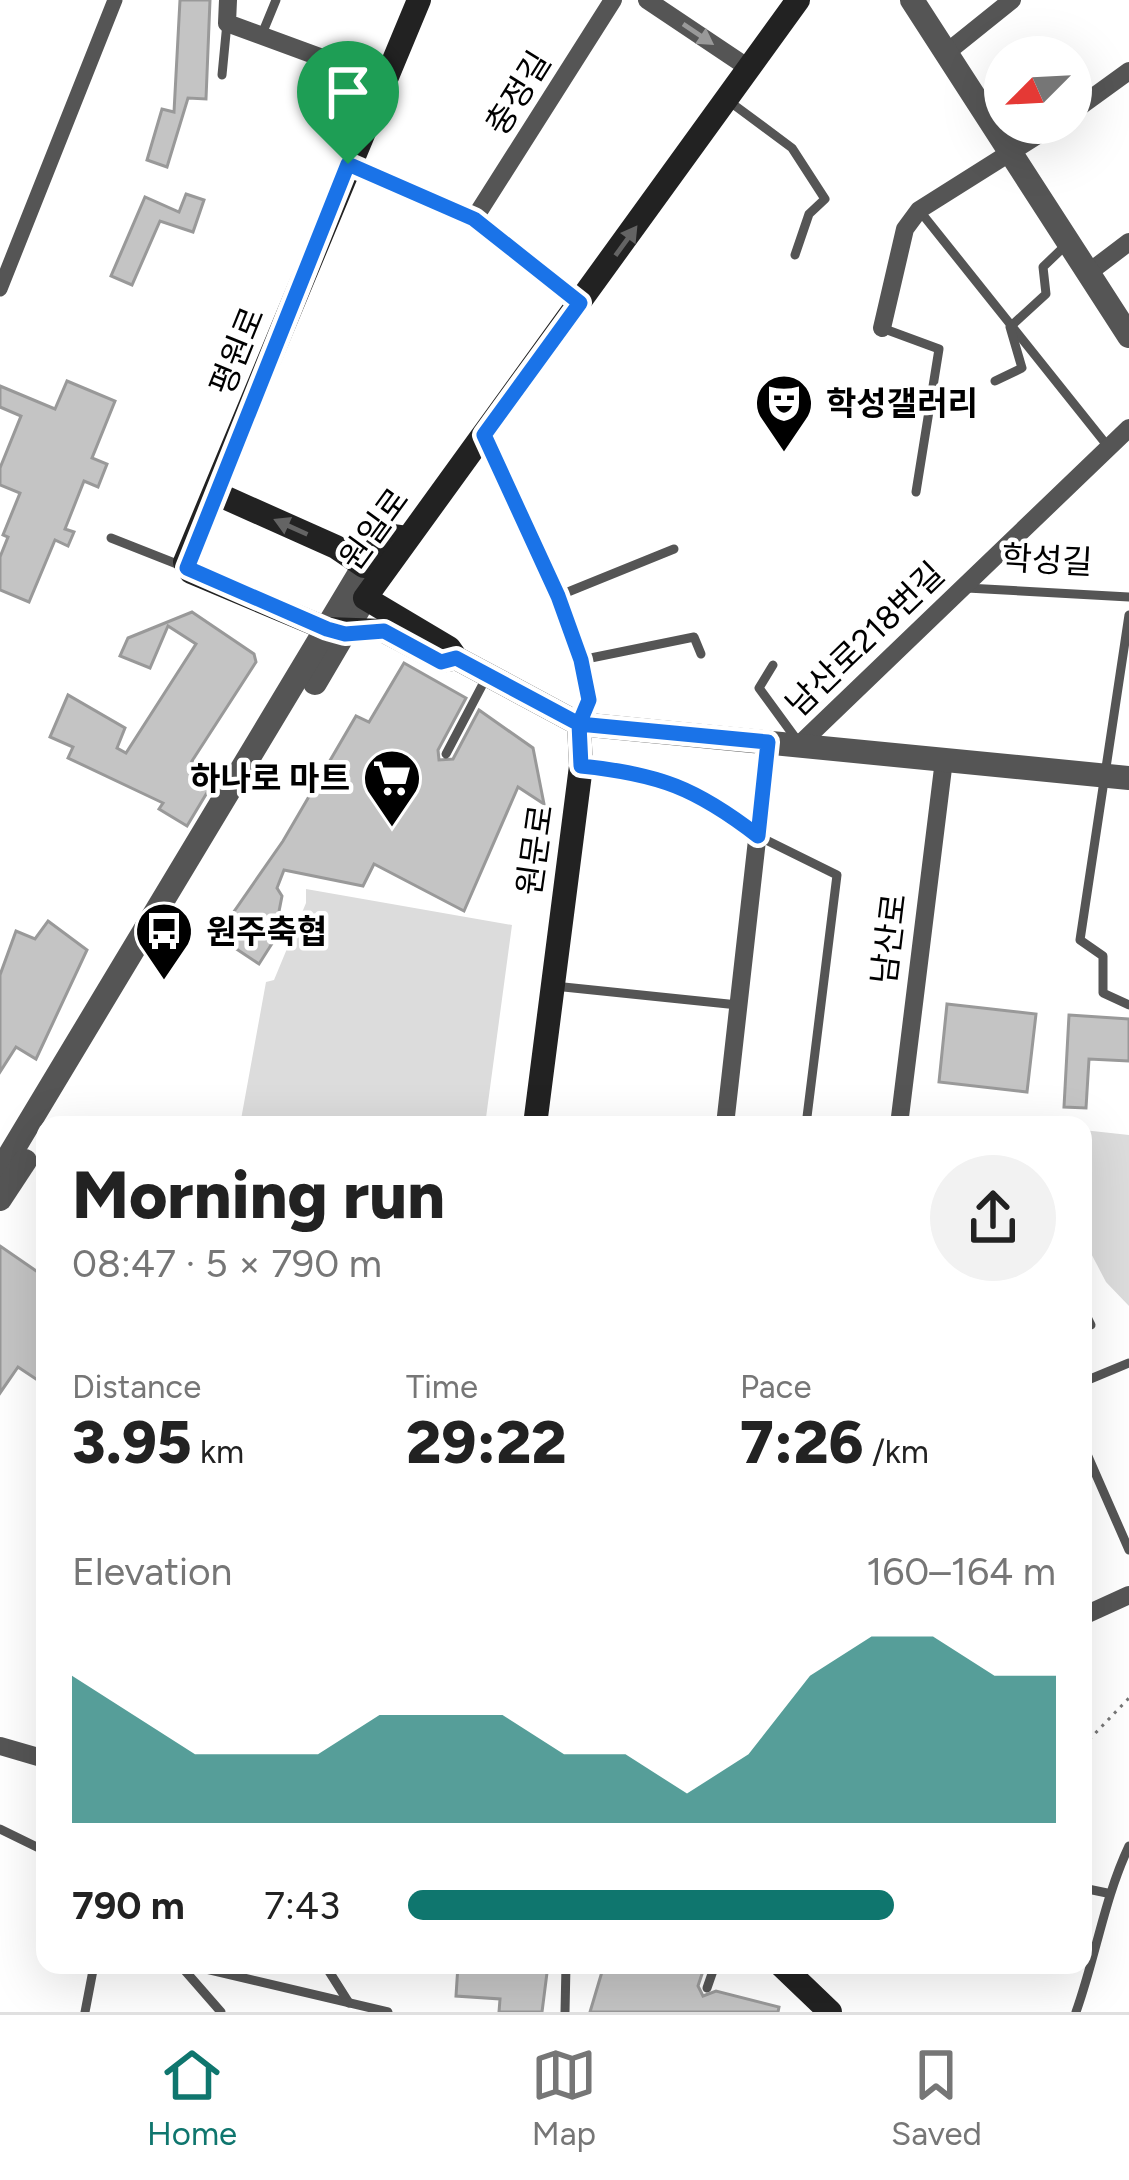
<!DOCTYPE html>
<meta charset="utf-8">
<style>
:root{--surface:#fff;--page:#f2f2f2;--text:#222;--muted:#767676;--line:#e0e0e0;--accent:#0f766e}
body{margin:0;font-family:Figtree,"Noto Sans KR",sans-serif;background:var(--page);color:var(--text);height:100vh;display:flex;flex-direction:column;font-size:45px;white-space:nowrap}
*{box-sizing:border-box;margin:0}
p{font-size:39px;color:var(--muted)}
.icon{flex:none;width:66px;height:66px;fill:none;stroke:currentColor;stroke-width:2;stroke-linecap:round;stroke-linejoin:round}
.map{position:relative;flex:1;overflow:hidden}
.side{position:absolute;left:36px;top:1116px;width:1056px;height:858px;display:flex;flex-direction:column;background:var(--surface);border-radius:24px;box-shadow:0 12px 48px #0002}
.side>*{flex:none}
.needle{width:78px;rotate:246deg}
.controls{position:absolute;left:984px;top:36px;display:grid;gap:24px}
.controls a{display:grid;place-items:center;width:108px;height:108px;border-radius:50%;background:var(--surface);box-shadow:0 12px 48px #0002;font-size:60px}
.pin{position:absolute;display:grid;place-items:center;width:102px;height:102px;color:#fff;margin:-123px -51px;border-radius:50% 50% 50% 0;rotate:-45deg;box-shadow:0 0 12px #0007}
.pin .icon{rotate:45deg}
.round{display:grid;place-items:center;flex:none;width:126px;height:126px;border-radius:63px;background:var(--page)}
.overview{display:flex;align-items:center;justify-content:space-between;height:204px;padding:0 36px}
h1{font-size:66px;font-weight:800;line-height:90px}
.stats{display:grid;grid-template-columns:repeat(3,1fr);gap:18px;height:204px;padding:12px 36px}
.stats div{display:grid;align-content:center}
.stats b{font-size:60px;font-weight:800}
.stats small{font-size:33px;font-weight:400}
.stats p{font-size:33px}
.chart{height:336px;padding:24px 36px}
.chart p{display:flex;justify-content:space-between}
.chart svg{width:100%;height:216px;margin-top:12px;fill:var(--accent);opacity:.7}
ul{padding:0 36px;list-style:none;font-size:39px}
li{display:grid;grid-template-columns:192px 144px 1fr;align-items:center;height:90px}
li i{height:30px;border-radius:15px;background:var(--accent)}
.tab-bar{display:flex;justify-content:space-around;align-items:center;height:168px;border-top:3px solid var(--line);background:var(--surface);font-size:33px;color:var(--muted)}
.tab-bar a{display:grid;justify-items:center;gap:6px}
.tab-bar .selected{color:var(--accent)}
.map>svg:first-child{display:block}
</style>
<div class="map">
<svg width="1129" height="2012" viewBox="0 0 1129 2012">
<rect width="100%" height="100%" fill="#fff"/>
<g fill="#dcdcdc">
<path d="M306 889 512 925 485 1125H240L266 982 274 980 306 903Z"/>
<path d="M1083 1130 1129 1135V1306L1106 1282 1083 1238 1088 1228 1083 1215Z"/>
</g>
<g fill="#c4c4c4" stroke="#999" stroke-width="3">
<path d="M180 0H210L206 99 188 98 167 167 147 160 162 109 174 112Z"/>
<path d="M186 194 204 200 193 232 160 221 132 285 111 276 145 197 179 212Z"/>
<path d="M67 381 115 401 92 458 107 464 98 487 84 481 65 529 74 532 68 546 55 540 29 602 0 590V557L8 537 3 535 20 493 0 485V468L21 416 0 407V386L55 409Z"/>
<path d="M192 612 254 654 256 662 192 761 217 776 187 826 159 809 163 803 68 758 73 747 50 737 68 695 125 728 117 748 126 753 196 644 168 626 150 668 120 656 128 638Z"/>
<path d="M404 663 466 698 438 750 439 760 453 759 479 710 533 748 544 804 518 787 464 911 374 864 363 886 284 870 277 888 282 896 273 942 259 964 217 936 283 841 356 716 369 722Z"/>
<path d="M48 921 87 950 36 1059 16 1047 0 1072V975L16 931 35 939Z"/>
<path d="M947 1004 1036 1014 1027 1092 939 1082Z"/>
<path d="M1069 1015 1129 1019V1061L1089 1059 1086 1108 1064 1107Z"/>
<path d="M0 1246 45 1277V1385L18 1367 0 1393Z"/>
<path d="M458 1965H548L542 2012H499L500 1999 456 1996Z"/>
<path d="M604 1965H705L698 1986 703 1996 716 1991 779 2007 778 2012H590Z"/>
</g>
<g fill="none" stroke-linecap="round" stroke-linejoin="round">
<path stroke="#777" stroke-width="3" stroke-dasharray="3 6" stroke-linecap="butt" d="M1083 1746 1129 1698"/>
<g stroke="#555" stroke-width="9">
<path d="M262 34 276 0"/>
<path d="M222 75 227 23"/>
<path d="M726 99 792 148 825 199 809 214 795 255"/>
<path d="M919 210 1110 449"/>
<path d="M882 328 939 349 916 492"/>
<path d="M995 381 1022 368 1010 327 1046 294 1043 267 1068 243"/>
<path d="M486 439C514 501 606 657 581 719"/>
<path d="M111 538 182 566"/>
<path d="M967 588 1129 597"/>
<path d="M558 596 674 549"/>
<path d="M1129 615 1080 940 1103 956V993L1129 1005"/>
<path d="M581 660 694 637 701 654"/>
<path d="M773 665 759 688 797 740"/>
<path d="M446 754 485 680"/>
<path d="M581 766 674 781 710 799 758 836 837 875 806 1125"/>
<path d="M554 986 738 1005"/>
<path d="M1083 1309 1091 1325"/>
<path d="M1083 1382 1129 1363"/>
<path d="M1083 1445 1129 1550"/>
<path d="M0 1829 45 1851"/>
<path d="M1083 1888 1107 1893"/>
<path d="M180 1965 221 2012"/>
<path d="M189 1965 388 2012"/>
<path d="M325 1965 349 2003"/>
<path d="M707 1988 715 1965"/>
<path d="M85 2012 94 1965"/>
<path d="M565 2012 566 1965"/>
<path d="M1076 2012C1096 1956 1104 1899 1129 1846"/>
</g>
<path stroke="#555" stroke-width="15" d="M0 289 115 0"/>
<g stroke="#555" stroke-width="18">
<path d="M228 0 227 23 385 81"/>
<path d="M647 0 750 69"/>
<path d="M946 53 1012 0"/>
<path d="M1071 113 1129 71"/>
<path d="M348 163 474 219 580 303"/>
<path d="M474 219 613 0"/>
<path d="M1088 273 1129 242"/>
<path d="M882 328 905 229 919 210 1057 123"/>
<path d="M800 744 1129 428"/>
<path d="M725 1125 768 742"/>
<path d="M899 1125 944 760"/>
<path d="M1083 1616 1129 1595"/>
<path d="M0 1746 45 1759"/>
</g>
<g stroke="#555" stroke-width="24">
<path d="M912 0 1129 336"/>
<path d="M315 683 365 598 364 587"/>
<path d="M579 724 1129 778"/>
<path d="M0 1171 364 566"/>
<path d="M0 1199 25 1161"/>
</g>
<g stroke="#222" stroke-width="24">
<path d="M419 0 185 562 191 572 327 629 384 631 441 661 453 659"/>
<path d="M215 493 336 547 364 566 385 535 407 538"/>
<path d="M535 1125 581 766 579 724 456 658 449 648 365 598 798 0"/>
<path d="M781 1965 830 2012"/>
</g>
</g>
<defs><path id="oneway-solid" d="M-6-.8H1V-3.2L6.5 0L1 3.2V.8H-6Z" transform="scale(3)"/></defs>
<use fill="#999" href="#oneway-solid" transform="translate(698 34) rotate(34)"/>
<g fill="#646464">
<use href="#oneway-solid" transform="translate(626 241) rotate(-54)"/>
<use href="#oneway-solid" transform="translate(291 527) rotate(-156)"/>
</g>
<g fill="none" stroke-linecap="round" stroke-linejoin="round">
<g stroke="#fff" stroke-width="24">
<path id="route" d="M348 164 187 568 327 629 345 634 384 631 441 662 456 658 579 724 768 742 758 836C696 788 659 774 581 766L579 724 589 700 581 660 558 596 484 435 580 303 474 219 348 164"/>
</g>
<use href="#route" stroke="#1a73e8" stroke-width="15"/>
</g>
<defs>
<g id="theatre-pin" transform="scale(3)"><path d="M0 17L-7.5 6A9.5 9.5 0 1 1 7.5 6Z" fill="#000" stroke="#fff"/><path d="M-5-5.5Q0-4 5-5.5V0Q5 5 0 6Q-5 5-5 0ZM-3.3-2.5H-1v1.5H-3.3ZM1-2.5H3.3v1.5H1ZM-2.8 1Q0 5.5 2.8 1Z" fill="#fff"/></g>
<g id="supermarket-pin" transform="scale(3)"><path d="M0 17L-7.5 6A9.5 9.5 0 1 1 7.5 6Z" fill="#000" stroke="#fff"/><path d="M-6-5.5h2.5l.6 2H6L4.5 2H-2.5L-4.4-4H-6ZM-1.5 3.2a1.3 1.3 0 1 0 .1 0ZM3 3.2a1.3 1.3 0 1 0 .1 0Z" fill="#fff"/></g>
<g id="bus-pin" transform="scale(3)"><path d="M0 17L-7.5 6A9.5 9.5 0 1 1 7.5 6Z" fill="#000" stroke="#fff"/><path d="M-5-6H5V4H4V6H2V4H-2V6H-4V4H-5ZM-3.5-4V0h7V-4ZM-3.5 1.2v1.5H-2V1.2ZM2 1.2v1.5H3.5V1.2Z" fill="#fff"/></g>
</defs>
<g fill-rule="evenodd">
<use href="#theatre-pin" x="784" y="403"/>
<use href="#supermarket-pin" x="392" y="778"/>
<use href="#bus-pin" x="164" y="931"/>
</g>
<g text-anchor="middle" dominant-baseline="central" stroke-width="9" stroke-linejoin="round" paint-order="stroke">
<g font-size="33" fill="#000" stroke="#fff">
<text transform="translate(518 93) rotate(-58)">충정길</text>
<text transform="translate(237 351) rotate(-68)">평원로</text>
<text transform="translate(374 529) rotate(-54)">원일로</text>
<text transform="translate(1047 560) rotate(3)">학성길</text>
<text transform="translate(865 639) rotate(-44)">남산로218번길</text>
<text transform="translate(535 850) rotate(-82)">원문로</text>
<text transform="translate(889 939) rotate(-83)">남산로</text>
</g>
<g font-size="33" font-weight="bold" fill="#000" stroke="#fff" text-anchor="start">
<text x="826" y="403">학성갤러리</text>
<text x="350" y="778" text-anchor="end">하나로 마트</text>
<text x="206" y="931">원주축협</text>
</g>
</g>
</svg>
<div class="controls">
<a><svg class="needle" viewBox="-14 -14 28 28"><path d="M0-13l5 13h-10z" fill="#e53935"/><path d="M0 13l5-13h-10z" fill="#767676"/></svg></a>
</div>
<div class="pin" style="left:348px;top:164px;background:#1e9e55"><svg class="icon" aria-label="arrive" viewBox="0 0 24 24"><path d="M6 21V4h12l-3 4 3 4H6"/></svg></div>
<section class="side">
<div class="overview"><div><h1>Morning run</h1><p>08:47 · 5 × 790 m</p></div><a class="round"><svg class="icon" aria-label="share" viewBox="0 0 24 24"><path d="M12 15V3M7 8l5-5 5 5M5 13v7h14v-7"/></svg></a></div>
<div class="stats">
<div><p>Distance</p><b>3.95<small> km</small></b></div>
<div><p>Time</p><b>29:22</b></div>
<div><p>Pace</p><b>7:26<small> /km</small></b></div>
</div>
<div class="chart"><p><span>Elevation</span>160–164 m</p>
<svg viewBox="0 0 160 44" preserveAspectRatio="none"><path d="M0 44V14L10 22L20 30L30 30L40 30L50 22L60 22L70 22L80 30L90 30L100 38L110 30L120 14L130 6L140 6L150 14L160 14V44z"/></svg>
</div>
<ul>
<li><b>790 m</b>7:43<i style="width:75%"></i></li>
</ul>
</section>
</div>
<nav class="tab-bar">
<a class="selected"><svg class="icon" aria-label="home" viewBox="0 0 24 24"><path d="M3 11l9-7 9 7M6 9v11h12V9"/></svg>Home</a>
<a><svg class="icon" aria-label="map" viewBox="0 0 24 24"><path d="M3 6l6-2 6 2 6-2v14l-6 2-6-2-6 2zM9 4v14M15 6v14"/></svg>Map</a>
<a><svg class="icon" aria-label="saved" viewBox="0 0 24 24"><path d="M7 4h10v16l-5-4-5 4z"/></svg>Saved</a>
</nav>
